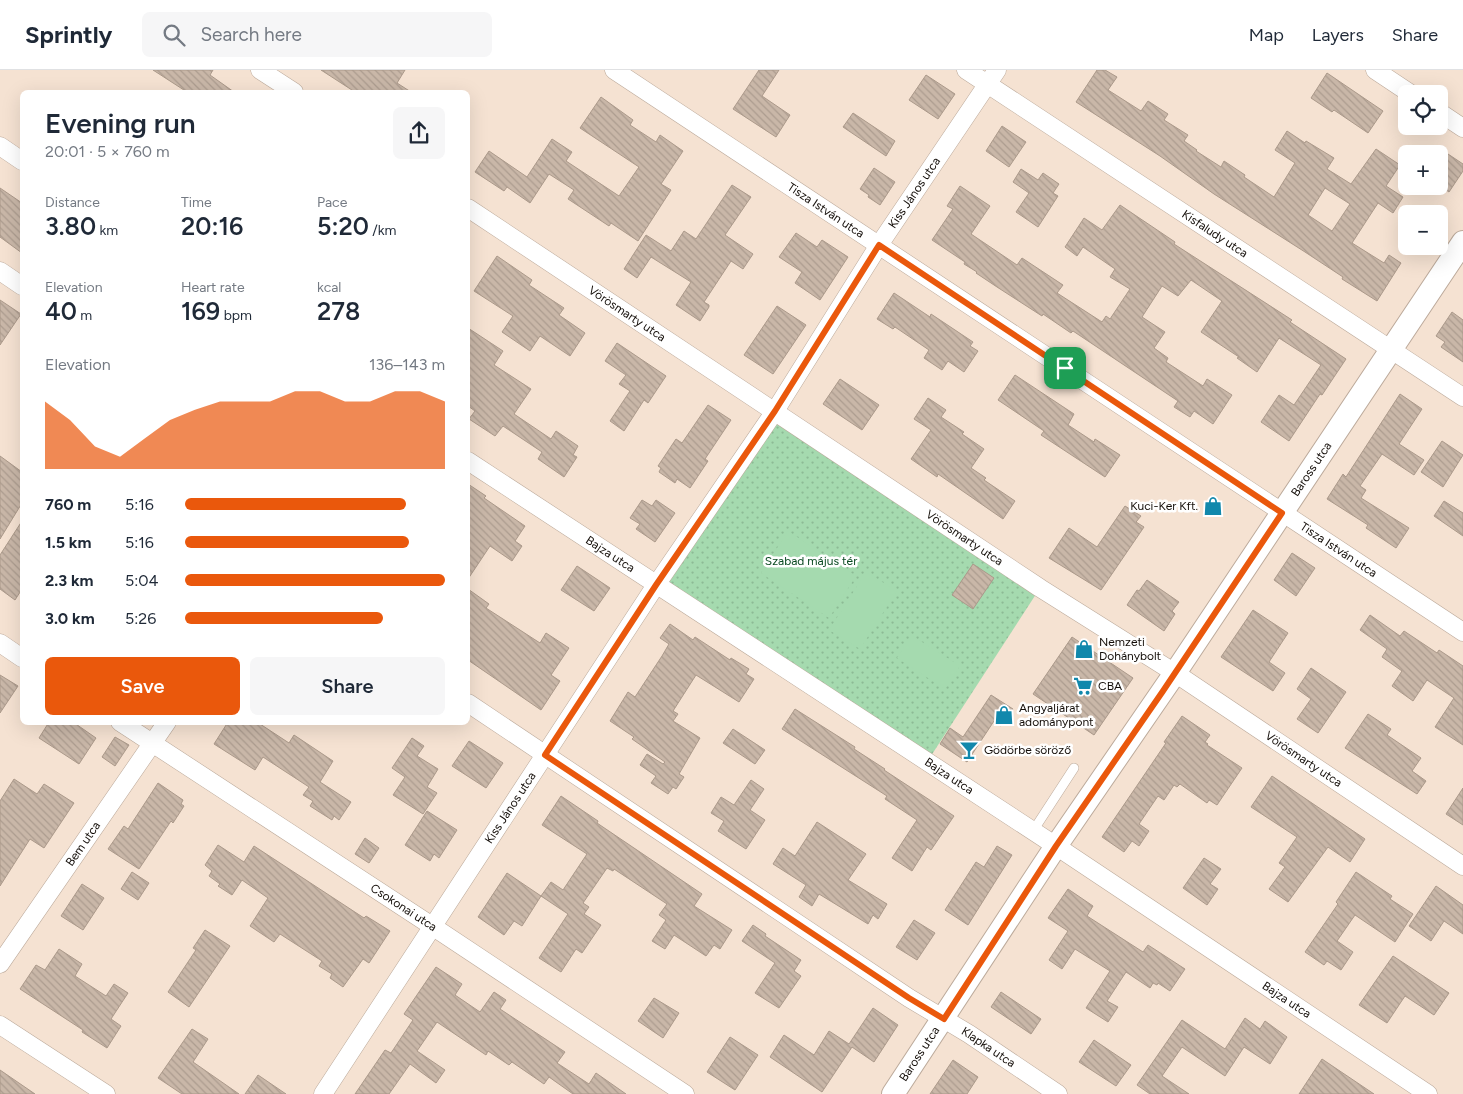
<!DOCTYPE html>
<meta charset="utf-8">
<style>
:root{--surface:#fff;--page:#f6f6f7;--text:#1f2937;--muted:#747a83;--line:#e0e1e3;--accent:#ea580c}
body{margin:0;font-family:Figtree,sans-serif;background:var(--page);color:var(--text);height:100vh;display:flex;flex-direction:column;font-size:19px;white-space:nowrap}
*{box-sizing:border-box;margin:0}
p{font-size:16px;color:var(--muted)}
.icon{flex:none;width:28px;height:28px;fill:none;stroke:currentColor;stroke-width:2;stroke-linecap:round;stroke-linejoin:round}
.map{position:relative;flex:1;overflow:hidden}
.details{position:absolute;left:20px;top:20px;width:450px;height:635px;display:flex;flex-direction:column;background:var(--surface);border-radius:8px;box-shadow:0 5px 20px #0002}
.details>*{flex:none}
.tools{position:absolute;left:1398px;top:15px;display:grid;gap:10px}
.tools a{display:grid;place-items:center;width:50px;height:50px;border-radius:8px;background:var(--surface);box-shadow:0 5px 20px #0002;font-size:25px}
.pin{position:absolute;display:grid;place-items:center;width:42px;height:42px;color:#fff;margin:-21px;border-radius:10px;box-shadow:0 2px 8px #0006}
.round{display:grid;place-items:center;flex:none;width:52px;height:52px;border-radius:8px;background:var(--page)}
.head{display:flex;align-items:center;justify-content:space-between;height:85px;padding:0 25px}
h1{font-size:28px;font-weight:600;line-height:38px}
.stats{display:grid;grid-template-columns:repeat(3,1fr);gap:8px;height:85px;padding:5px 25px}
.stats div{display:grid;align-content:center}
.stats b{font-size:25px;font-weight:600}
.stats small{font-size:14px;font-weight:400}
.stats p{font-size:14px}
.chart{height:140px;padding:10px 25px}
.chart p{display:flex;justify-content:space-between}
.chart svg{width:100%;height:90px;margin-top:5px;fill:var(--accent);opacity:.7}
.primary-button{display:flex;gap:10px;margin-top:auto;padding:10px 25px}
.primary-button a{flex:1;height:58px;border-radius:8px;background:var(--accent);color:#fff;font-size:20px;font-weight:600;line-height:58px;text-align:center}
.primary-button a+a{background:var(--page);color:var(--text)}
ul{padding:0 25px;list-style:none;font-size:16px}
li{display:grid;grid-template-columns:80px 60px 1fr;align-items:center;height:38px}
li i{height:12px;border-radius:6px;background:var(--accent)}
header{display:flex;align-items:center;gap:30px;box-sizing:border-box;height:70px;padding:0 25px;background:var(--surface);border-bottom:1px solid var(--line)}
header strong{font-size:24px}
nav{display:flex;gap:28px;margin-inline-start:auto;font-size:18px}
.search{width:350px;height:45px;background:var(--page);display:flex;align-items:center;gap:12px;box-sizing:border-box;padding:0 18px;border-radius:8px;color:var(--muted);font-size:19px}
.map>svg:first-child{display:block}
</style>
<header>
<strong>Sprintly</strong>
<div class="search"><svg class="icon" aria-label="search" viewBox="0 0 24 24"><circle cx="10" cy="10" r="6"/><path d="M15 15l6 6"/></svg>Search here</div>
<nav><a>Map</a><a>Layers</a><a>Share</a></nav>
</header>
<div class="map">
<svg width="1463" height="1024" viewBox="0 0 1463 1024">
<defs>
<pattern id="grass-dots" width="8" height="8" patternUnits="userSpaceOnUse" patternTransform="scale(1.25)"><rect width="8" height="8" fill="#a5daaf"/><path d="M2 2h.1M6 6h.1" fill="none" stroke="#8dba95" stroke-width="1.8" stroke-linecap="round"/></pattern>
<pattern id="building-back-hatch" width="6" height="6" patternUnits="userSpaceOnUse" patternTransform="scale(1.25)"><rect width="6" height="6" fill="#c9b7a8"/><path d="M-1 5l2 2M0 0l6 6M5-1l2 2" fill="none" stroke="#ac9c8f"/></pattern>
</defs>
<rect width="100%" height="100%" fill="#f5e2d2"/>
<path fill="url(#grass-dots)" d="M775 341 1040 518 927 692 656 515Z"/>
<g fill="#a5daaf">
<path d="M788 461 856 506 829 548 761 503Z"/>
<path d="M866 502 897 521 860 579 829 560Z"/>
<path d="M911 565 960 596 945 619 897 588Z"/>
</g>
<g fill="url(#building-back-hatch)" stroke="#ab998a" fill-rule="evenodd">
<path d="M153 0H213L210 5 234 22H187Z"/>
<path d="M321 0H405L397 13 411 22H355Z"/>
<path d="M759 0H779L762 26 790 45 776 67 733 39Z"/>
<path d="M1097 0H1105L1117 7 1108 20 1141 41 1148 31 1168 44 1164 50 1188 65 1184 71 1197 80 1196 81 1221 97 1224 91 1245 105 1244 107 1274 127 1295 93 1275 80 1287 61 1305 73 1306 71 1334 88 1327 99 1351 114 1376 79 1400 95 1386 116 1403 127 1393 143 1378 133 1352 173 1384 193 1389 185 1401 193 1377 231 1342 209 1343 207 1305 182 1214 124 1160 86 1076 32ZM1325 118 1350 134 1332 161 1308 145Z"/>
<path d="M1327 3 1383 41 1368 63 1334 40 1332 42 1311 28Z"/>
<path d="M926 5 955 24 938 49 909 30Z"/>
<path d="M601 27 633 50 630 55 656 72 660 65 683 81 661 114 671 120 638 171 611 153 609 156 568 129 574 120 549 104 530 133 507 117 504 121 475 102 489 81 527 107 552 69 572 82 566 91 619 126 639 97 580 58Z"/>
<path d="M853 43 895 71 886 86 843 57Z"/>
<path d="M1002 56 1026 72 1009 97 986 81Z"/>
<path d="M1439 78 1463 94V101L1449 122 1439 115Z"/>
<path d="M874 98 895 112 880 135 868 127 869 125 860 119Z"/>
<path d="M1021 99 1038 110 1043 103 1059 114 1053 123 1058 126 1038 157 1016 142 1029 123 1013 112Z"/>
<path d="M732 115 751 127 725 165 753 184 743 199 731 191 704 232 709 235V237L700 251 676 235 691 212 651 187 637 208 624 199 646 165 671 181 684 161 696 169Z"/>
<path d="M960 116 990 136 971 164 1017 195 1022 188 1063 215 1057 223 1102 252 1106 246 1110 249 1130 219 1110 207 1115 199 1083 177 1077 186 1065 177 1084 148 1102 160 1120 135 1175 172 1174 174 1292 250 1290 252 1346 289 1322 325 1320 324 1289 371 1261 352 1279 325 1294 335 1321 295 1279 268 1257 302 1237 288 1239 287 1201 262 1222 231 1191 210 1178 226 1162 216 1142 247 1165 262 1154 278 1168 288 1166 292 1203 316 1207 309 1232 325 1213 354 1194 341 1190 347 1174 337 1178 331 1073 261 1071 263 1043 244 1042 246 997 217 976 203 977 202 964 194 965 192 932 170 953 139 947 136Z"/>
<path d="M0 118 22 133V183L0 167Z"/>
<path d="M796 163 817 177 822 170 848 187 820 230 795 213 802 202 779 187Z"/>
<path d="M497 186 532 210 529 215 564 238 559 245 585 263 570 286 540 266 530 281 502 262 513 246 474 221Z"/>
<path d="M894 223 930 247 931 244 973 272 970 276 978 281 964 302 948 291 942 300 924 288 929 280 895 257 893 259 877 249Z"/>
<path d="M0 230 21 244 0 275Z"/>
<path d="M777 236 806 255 773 304 744 285Z"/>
<path d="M1452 242 1463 250V292L1441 277 1445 272 1436 266Z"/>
<path d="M468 258 503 281 494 295 531 319 514 344 551 369 556 361 578 376 573 385 577 387 564 407 538 389 542 382 503 356 495 366 469 349 475 341 468 336Z"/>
<path d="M617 273 666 306 648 333 644 330 624 361 610 351 630 321 619 314 626 305 605 291Z"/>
<path d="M1015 305 1074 344 1068 355 1094 372 1095 369 1120 385 1105 407 1041 365 1044 361 998 330Z"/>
<path d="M840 309 879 335 862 360 823 334Z"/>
<path d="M1400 324 1422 339 1399 374 1424 390 1414 405 1382 384 1360 416 1366 420 1361 428 1409 458 1396 478 1366 458 1368 455 1327 429 1343 404 1346 407Z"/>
<path d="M928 328 946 340 941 347 964 362 962 364 984 379 971 398 986 408 984 410 1015 431 1003 449 938 404 937 407 911 389 931 360 914 349Z"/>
<path d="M708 335 731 350 705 389 708 391 690 418 677 409 675 413 659 402 661 398 658 396 676 369 682 373Z"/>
<path d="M1442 371 1463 385 1443 417 1421 402Z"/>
<path d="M0 386 22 402V433L0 469Z"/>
<path d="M468 414 486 426 484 428 525 456 515 471 522 476 512 491 490 476 468 509Z"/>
<path d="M642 430 652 436 656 430 675 443 655 472 636 459 640 454 630 448Z"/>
<path d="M1444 431 1463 443V466L1434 446Z"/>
<path d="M1125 436 1141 446 1136 452 1144 457 1101 520 1049 488 1069 458 1097 477Z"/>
<path d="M22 451V519L15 530 0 519V485Z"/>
<path d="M1292 483 1315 498 1296 526 1274 510Z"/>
<path d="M973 494 994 508 973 539 952 525Z"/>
<path d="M577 496 610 518 594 541 561 520Z"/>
<path d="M1147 510 1179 532 1172 541 1175 544 1164 561 1127 535 1137 520 1139 521Z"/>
<path d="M468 519 489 534 486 538 540 573 546 563 569 578 551 605 560 611 541 640 468 590Z"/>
<path d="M1253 540 1288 563 1269 592 1285 603 1273 621 1221 587Z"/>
<path d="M1370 545 1400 566 1404 561 1437 583 1439 580 1463 596V675L1435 657 1454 628 1427 610 1413 631 1392 616 1402 601 1382 587 1387 579 1360 560Z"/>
<path d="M670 554 693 570 695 567 730 590 731 588 749 599 746 604 754 609 739 632 696 605 673 641 678 644 673 651 700 668 679 704 684 707 676 719 673 717 668 724 651 713 656 706 640 695 647 684 663 694 665 692 632 669 634 667 610 651 628 622 635 627 662 586 669 574 660 568Z"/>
<path d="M1072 567 1133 608 1094 665 1033 624Z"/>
<path d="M1311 598 1346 622 1318 663 1297 649 1311 629 1297 619Z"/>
<path d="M0 605 18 616 0 643Z"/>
<path d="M991 625 1013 639 1001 656 994 651 967 692 940 674 950 658 963 667Z"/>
<path d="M795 639 855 677 854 679 885 699 884 700 954 746 931 780 927 777 912 801 892 788 917 750 885 729 887 726 782 659Z"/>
<path d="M1368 644 1391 659 1387 665 1421 688 1412 701 1426 711 1417 724 1345 678Z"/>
<path d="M1182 646 1210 665 1205 672 1208 674 1207 675 1242 698 1217 735 1209 730 1207 733 1180 714 1177 717 1174 715 1164 730 1158 726 1139 754 1149 761 1139 776 1132 771 1124 782 1102 767 1166 673 1164 672Z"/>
<path d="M49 652H73L96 668 79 694 39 668Z"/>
<path d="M228 652H257L289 673 294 665 333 691 320 712 351 732 339 750 334 746 332 750 310 736 313 731 303 725 309 717 263 687 255 700 214 674Z"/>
<path d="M733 659 765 680 755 694 723 673Z"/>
<path d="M115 667 129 675 115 696 102 687Z"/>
<path d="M412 668 424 676 417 686 438 699 427 717 437 723 423 744 393 725 405 707 392 698Z"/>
<path d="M469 671 503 693 486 718 452 696Z"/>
<path d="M1272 706 1365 769 1350 792 1328 777 1288 832 1269 819 1285 797 1279 793 1297 767 1251 737Z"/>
<path d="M14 709 37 724 44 714 74 733 44 778 30 769 0 816V731Z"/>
<path d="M751 710 764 719 750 740 765 750 746 779 718 761 724 751 711 743 721 727 734 735Z"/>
<path d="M158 713 183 730 181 734 184 736 173 753 171 751 139 799 108 779 124 756 128 759Z"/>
<path d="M1463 718V755L1446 744Z"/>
<path d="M561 726 598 751 597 753 702 824 694 836 732 860 720 879 714 875 706 886 674 865 665 879 652 871 666 850 659 845 667 834 614 799 613 801 607 798 583 833 589 837 584 844 601 855 582 883 576 879 561 902 539 888 568 844 541 826 551 812 563 820 587 784 542 755Z"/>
<path d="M427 741 457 760 439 788 434 784 430 791 405 775Z"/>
<path d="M817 752 866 784 848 810 887 834 878 849 873 845 868 854 819 824 812 836 799 827 806 815 773 794 783 778 795 786Z"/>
<path d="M365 768 379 778 369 793 355 784Z"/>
<path d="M218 775 244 792 254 776 364 848 366 846 390 861 369 893 363 889 343 917 330 908 332 904 319 896 322 891 280 864 274 872 250 856 268 828 242 810 232 825 218 816 220 814 209 806 212 801 205 795Z"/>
<path d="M997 776 1012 785 968 855 945 840 976 792 984 797Z"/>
<path d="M1204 788 1221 799 1210 814 1218 819 1207 835 1183 818Z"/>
<path d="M132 802 149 813 138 830 121 819Z"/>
<path d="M1356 802 1392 826 1390 829 1413 844 1395 872 1355 845 1337 871 1353 882 1341 900 1327 891 1324 895 1305 882 1338 834 1336 832Z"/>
<path d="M507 803 541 826 522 856 514 851 504 865 478 847Z"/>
<path d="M82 814 104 828 83 860 61 846Z"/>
<path d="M1436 816 1463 835V864L1444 851 1431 871 1409 856Z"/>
<path d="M1068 819 1093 836 1087 846 1143 882 1148 875 1185 899 1170 921 1158 913 1157 915 1153 913 1150 918 1126 902 1107 931 1118 937 1108 952 1086 938 1110 901 1075 879 1062 899 1049 890 1068 861 1048 848Z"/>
<path d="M914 850 935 863 917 890 896 877Z"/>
<path d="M753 855 766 864 765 866 801 890 794 901 801 906 779 938 755 923 775 893 742 871Z"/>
<path d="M205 860 230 876 189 937 168 922 196 880 193 878Z"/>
<path d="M59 879 82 894 75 906 106 926 114 914 128 923 111 949 121 956 107 978 82 962 83 960 20 919 36 895 45 900Z"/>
<path d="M1393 886 1449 923 1434 945 1405 926 1387 953 1359 935Z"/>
<path d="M436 897 462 914 455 925 480 942 494 922 506 930 500 939 565 982 557 993 589 1014 596 1003 626 1024H573L549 1007 544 1014 512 992 509 995 488 981 486 985 437 952 417 981 445 1000 436 1013 410 994 389 1024H355L385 980 391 983 413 950 404 944Z"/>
<path d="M1001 922 1041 949 1031 964 991 937Z"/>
<path d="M654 928 679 943 663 968 638 951Z"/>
<path d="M873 938 898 955 874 992 852 977 822 1022 770 987 784 965 814 985 829 961 849 974Z"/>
<path d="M1245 948 1260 959 1265 951 1287 967 1270 994 1244 977 1225 1006 1182 977 1162 1006 1189 1024H1150L1137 1015 1182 950 1225 979Z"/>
<path d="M192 959 208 969 193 992 239 1024H182L158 1008Z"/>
<path d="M730 967 758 985 735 1020 707 1002Z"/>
<path d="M1094 970 1131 995 1116 1016 1079 992Z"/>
<path d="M1322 989 1374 1024H1299Z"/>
<path d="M953 990 978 1007 967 1024H930Z"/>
<path d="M0 1000 35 1024H0Z"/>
<path d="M258 1005 286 1024H245Z"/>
</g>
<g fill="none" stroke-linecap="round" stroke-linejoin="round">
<g stroke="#bcaa9b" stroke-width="10">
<path id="service" d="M1033 761 1074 698"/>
</g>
<g stroke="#bcaa9b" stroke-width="19">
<g id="minor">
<path d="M260 0 294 22"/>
<path id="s1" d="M614 0 1463 562"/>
<path id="s2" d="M966 0 1463 327"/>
<path d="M1375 0 1411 24"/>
<path d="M1439 42 1463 58"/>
<path d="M0 76 22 91"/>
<path id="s3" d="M468 138 1040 518 1175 603 1463 796"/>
<path d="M0 201 22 216"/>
<path id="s4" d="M468 391 1056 776 1428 1024"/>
<path d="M0 573 22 588"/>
<path id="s5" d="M468 633 909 928 969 964 1058 1024"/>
<path id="s6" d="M120 652 432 856 685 1024"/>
<path id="s7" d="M0 894 167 652"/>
<path d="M0 955 106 1024"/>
<path id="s8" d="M323 1024 656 515 775 341 879 175 997 0"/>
</g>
</g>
<g stroke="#bcaa9b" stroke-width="24">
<g id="tertiary">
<path id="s9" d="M893 1024 1056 776 1175 603 1463 172"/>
</g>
</g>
<use href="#service" stroke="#fff" stroke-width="9"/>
<use href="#minor" stroke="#fff" stroke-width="18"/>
<use href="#tertiary" stroke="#fff" stroke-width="22"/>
</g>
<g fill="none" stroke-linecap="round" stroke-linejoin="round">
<g stroke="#fff" stroke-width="10">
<path id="route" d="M879 175 1282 443 1163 621 1056 776 944 949 909 928 545 685 656 515 775 341Z"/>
</g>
<use href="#route" stroke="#ea580c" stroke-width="6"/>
</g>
<defs>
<g id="shop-bare" transform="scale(1.5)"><path d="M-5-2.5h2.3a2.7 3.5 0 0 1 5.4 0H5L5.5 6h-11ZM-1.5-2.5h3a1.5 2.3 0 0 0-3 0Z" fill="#1188ac" stroke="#fff" stroke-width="2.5" paint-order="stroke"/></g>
<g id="supermarket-bare" transform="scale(1.5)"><path d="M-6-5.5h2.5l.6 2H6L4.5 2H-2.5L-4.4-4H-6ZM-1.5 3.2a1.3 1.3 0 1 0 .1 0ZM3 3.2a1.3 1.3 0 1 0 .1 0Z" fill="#1188ac" stroke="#fff" stroke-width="2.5" paint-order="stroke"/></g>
<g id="bar-bare" transform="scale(1.5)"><path d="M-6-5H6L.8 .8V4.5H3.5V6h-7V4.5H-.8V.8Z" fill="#1188ac" stroke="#fff" stroke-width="2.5" paint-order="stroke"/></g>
</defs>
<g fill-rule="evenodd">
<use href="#shop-bare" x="1213" y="436"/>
<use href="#shop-bare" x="1084" y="579"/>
<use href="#supermarket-bare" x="1083" y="616"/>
<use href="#shop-bare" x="1004" y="645"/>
<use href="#bar-bare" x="969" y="680"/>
</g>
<g text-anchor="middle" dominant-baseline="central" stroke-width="5" stroke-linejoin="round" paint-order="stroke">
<g font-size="12" fill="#130d08" stroke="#fff">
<text stroke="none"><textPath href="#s8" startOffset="1078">Kiss János utca</textPath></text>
<text stroke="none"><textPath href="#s1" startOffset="254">Tisza István utca</textPath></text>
<text stroke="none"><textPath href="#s2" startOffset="298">Kisfaludy utca</textPath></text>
<text stroke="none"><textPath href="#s3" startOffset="191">Vörösmarty utca</textPath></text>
<text stroke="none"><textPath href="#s9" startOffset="752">Baross utca</textPath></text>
<text stroke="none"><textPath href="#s3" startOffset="596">Vörösmarty utca</textPath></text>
<text stroke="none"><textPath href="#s1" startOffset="869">Tisza István utca</textPath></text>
<text stroke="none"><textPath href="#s4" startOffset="170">Bajza utca</textPath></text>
<text stroke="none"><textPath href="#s3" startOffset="1001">Vörösmarty utca</textPath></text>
<text stroke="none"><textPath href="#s4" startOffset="575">Bajza utca</textPath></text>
<text stroke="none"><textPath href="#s8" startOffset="342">Kiss János utca</textPath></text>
<text stroke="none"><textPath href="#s7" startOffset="146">Bem utca</textPath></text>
<text stroke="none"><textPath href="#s6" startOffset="339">Csokonai utca</textPath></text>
<text stroke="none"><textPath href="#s4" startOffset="980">Bajza utca</textPath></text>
<text stroke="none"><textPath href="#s5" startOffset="624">Klapka utca</textPath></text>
<text stroke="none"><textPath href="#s9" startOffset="48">Baross utca</textPath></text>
</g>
<g font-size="12" fill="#130d08" stroke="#fff" text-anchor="start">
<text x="1198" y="436" text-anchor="end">Kuci-Ker Kft.</text>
<text x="1099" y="572">Nemzeti<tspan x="1099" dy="14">Dohánybolt</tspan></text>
<text x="1098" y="616">CBA</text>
<text x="1019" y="638">Angyaljárat<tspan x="1019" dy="14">adománypont</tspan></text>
<text x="984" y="680">Gödörbe söröző</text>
</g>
<g font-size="12" fill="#0a4a21" stroke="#fff">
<text x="811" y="491">Szabad május tér</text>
</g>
</g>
</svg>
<div class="tools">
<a><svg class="icon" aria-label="locate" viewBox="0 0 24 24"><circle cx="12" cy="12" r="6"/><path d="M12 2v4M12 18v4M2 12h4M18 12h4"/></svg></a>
<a>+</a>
<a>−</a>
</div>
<div class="pin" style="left:1065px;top:298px;background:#1e9e55"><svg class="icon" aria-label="arrive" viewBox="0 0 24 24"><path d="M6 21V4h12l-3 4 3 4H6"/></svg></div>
<section class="details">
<div class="head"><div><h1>Evening run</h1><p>20:01 · 5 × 760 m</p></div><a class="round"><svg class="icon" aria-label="share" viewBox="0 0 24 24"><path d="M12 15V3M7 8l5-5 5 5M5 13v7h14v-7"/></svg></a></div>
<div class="stats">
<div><p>Distance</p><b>3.80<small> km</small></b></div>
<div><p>Time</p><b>20:16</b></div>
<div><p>Pace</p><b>5:20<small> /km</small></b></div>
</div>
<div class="stats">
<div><p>Elevation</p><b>40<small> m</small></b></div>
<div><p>Heart rate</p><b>169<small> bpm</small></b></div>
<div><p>kcal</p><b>278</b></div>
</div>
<div class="chart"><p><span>Elevation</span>136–143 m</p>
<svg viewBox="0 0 160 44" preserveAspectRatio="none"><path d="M0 44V11L10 20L20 33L30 38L40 29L50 20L60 15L70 11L80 11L90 11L100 6L110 6L120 11L130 11L140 6L150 6L160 11V44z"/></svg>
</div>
<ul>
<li><b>760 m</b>5:16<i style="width:85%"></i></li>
<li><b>1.5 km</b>5:16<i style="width:86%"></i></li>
<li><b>2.3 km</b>5:04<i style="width:100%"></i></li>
<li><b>3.0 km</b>5:26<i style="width:76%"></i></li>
</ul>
<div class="primary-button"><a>Save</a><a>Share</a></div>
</section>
</div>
